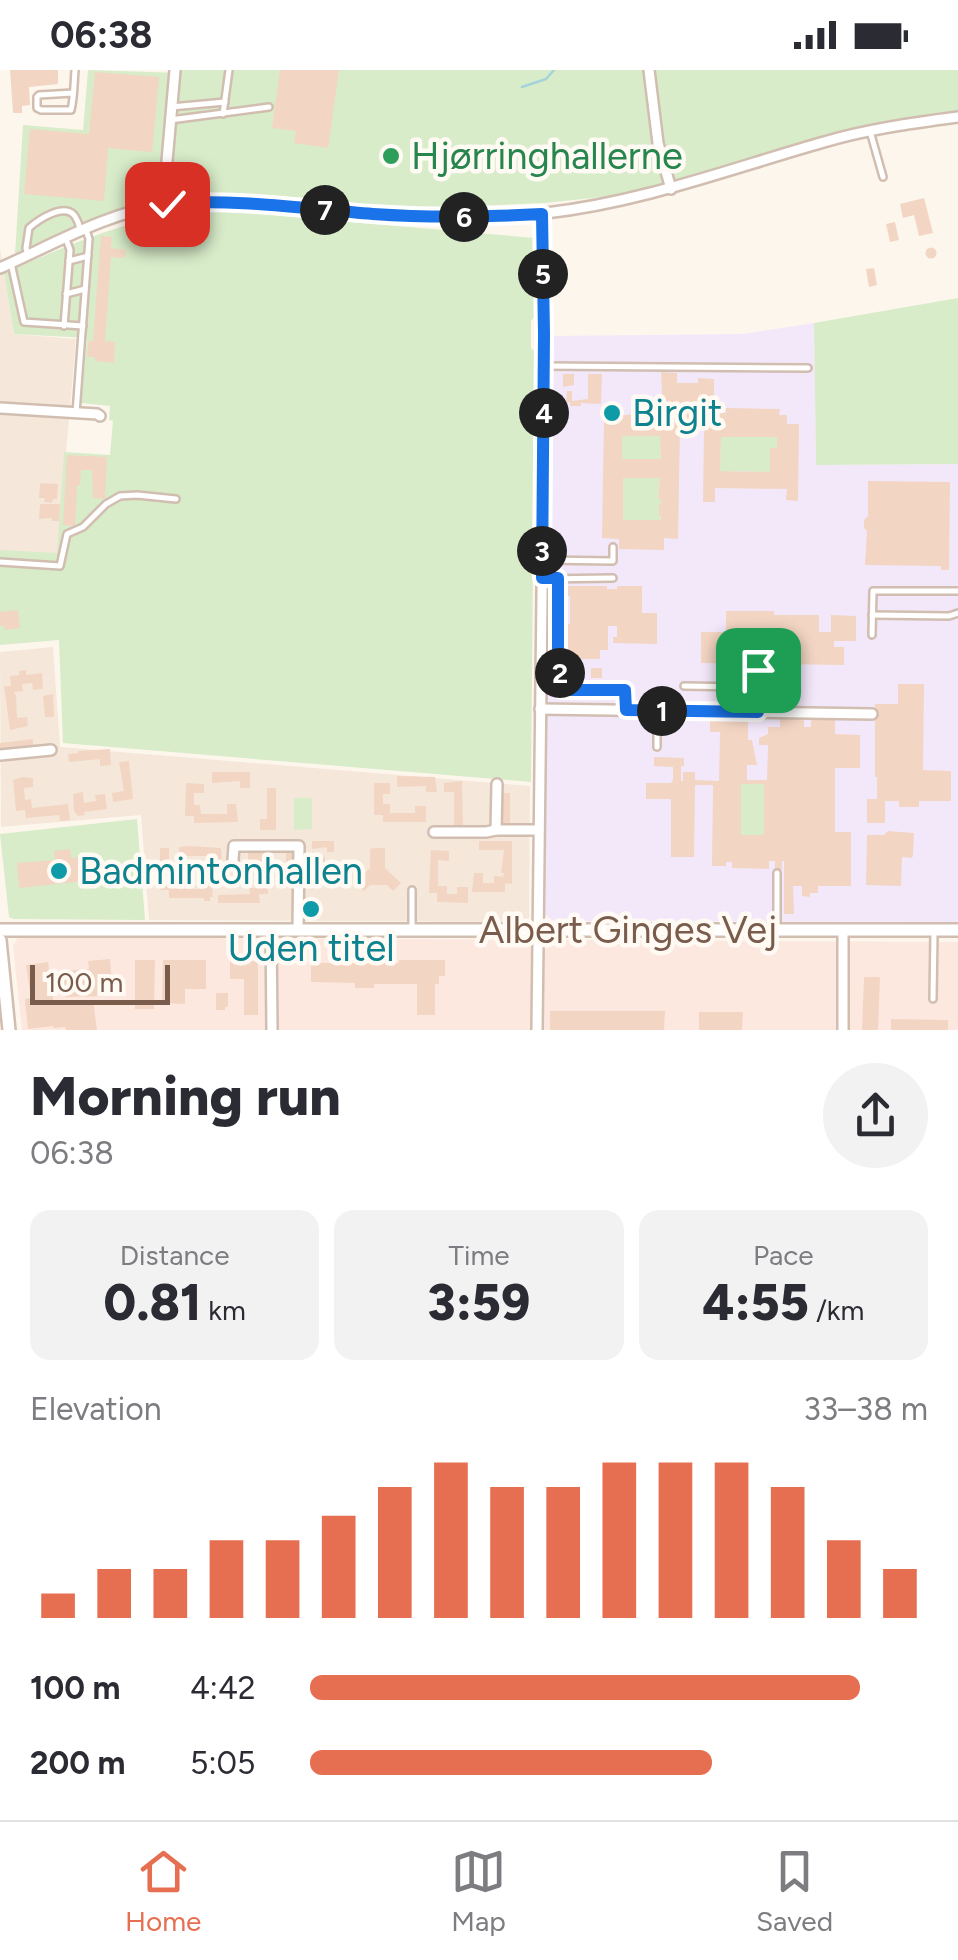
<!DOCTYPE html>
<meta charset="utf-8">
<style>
:root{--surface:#fff;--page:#f2f2f3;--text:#2b2b33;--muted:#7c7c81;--line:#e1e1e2;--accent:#e76f51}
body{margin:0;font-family:Figtree,sans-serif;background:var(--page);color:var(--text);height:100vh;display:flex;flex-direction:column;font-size:38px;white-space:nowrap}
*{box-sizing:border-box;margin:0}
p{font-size:32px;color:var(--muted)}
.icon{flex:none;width:55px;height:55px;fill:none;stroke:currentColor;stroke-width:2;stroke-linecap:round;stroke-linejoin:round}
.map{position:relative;height:960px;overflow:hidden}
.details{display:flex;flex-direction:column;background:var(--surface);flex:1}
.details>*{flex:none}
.scale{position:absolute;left:30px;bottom:25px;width:140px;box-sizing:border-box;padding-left:10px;border:5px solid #7a5c4d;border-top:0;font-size:28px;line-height:35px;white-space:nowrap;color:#7a5c4d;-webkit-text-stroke:8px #fffaf3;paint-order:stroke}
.pin{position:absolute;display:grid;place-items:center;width:85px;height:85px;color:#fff;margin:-42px;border-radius:20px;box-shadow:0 5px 15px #0006}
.km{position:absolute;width:50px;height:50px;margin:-25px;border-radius:50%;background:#222;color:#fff;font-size:28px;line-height:50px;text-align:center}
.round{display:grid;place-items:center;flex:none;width:105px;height:105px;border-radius:52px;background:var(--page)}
.headline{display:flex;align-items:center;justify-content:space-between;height:170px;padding:0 30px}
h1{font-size:55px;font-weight:800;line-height:75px}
.metrics{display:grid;grid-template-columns:repeat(3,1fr);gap:15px;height:170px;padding:10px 30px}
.metrics div{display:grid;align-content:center;border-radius:20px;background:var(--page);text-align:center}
.metrics b{font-size:50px;font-weight:800}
.metrics small{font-size:28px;font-weight:400}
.metrics p{font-size:28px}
.chart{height:280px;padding:20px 30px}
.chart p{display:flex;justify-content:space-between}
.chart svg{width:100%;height:180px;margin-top:10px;stroke:var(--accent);stroke-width:6}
ul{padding:0 30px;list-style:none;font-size:32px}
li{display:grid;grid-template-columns:160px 120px 1fr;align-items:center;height:75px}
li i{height:25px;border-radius:12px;background:var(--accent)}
.status{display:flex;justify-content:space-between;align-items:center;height:70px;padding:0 50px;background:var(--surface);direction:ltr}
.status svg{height:28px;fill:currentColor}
.tabs{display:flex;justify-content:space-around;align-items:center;height:140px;border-top:2px solid var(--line);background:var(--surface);font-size:28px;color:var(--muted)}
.tabs a{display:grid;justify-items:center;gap:5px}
.tabs .active{color:var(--accent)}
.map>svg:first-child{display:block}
</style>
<div class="status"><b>06:38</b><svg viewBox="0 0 49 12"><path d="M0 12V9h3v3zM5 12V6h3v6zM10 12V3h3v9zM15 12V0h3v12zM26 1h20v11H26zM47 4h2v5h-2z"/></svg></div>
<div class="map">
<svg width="958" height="960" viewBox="0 0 958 960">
<rect width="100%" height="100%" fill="#fdf6ec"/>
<g fill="#f5e8da">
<path d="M0 179 14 264 76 269 57 486 0 482Z"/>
<path d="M53 577 60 677 530 716 529 852 149 850 141 745 1 757 0 582Z"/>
</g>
<path fill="#fde8e0" d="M18 867 958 872V960H22L13 876Z"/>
<path fill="#f3e8fa" d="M814 253 816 395 958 394V852L553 851 545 844 550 266 743 264Z"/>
<g fill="#d8ecc9">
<path d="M88 0 180 3V0H958V43L887 53 825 67 696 106 612 126 544 133 427 138 173 125 86 151 15 185 23 55 83 60Z"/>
<path d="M209 140 535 168V247L531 251V278L535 282 531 712 63 673 59 570 0 575V480L57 483 64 382 110 385 113 351 109 350 110 336 81 333 87 268 14 264 4 203C71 174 136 145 209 140Z"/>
<path d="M958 228V394L816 395 814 253Z"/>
<path d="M622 366H660L661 389H622Z"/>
<path d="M721 367H777V378H770V402L720 401Z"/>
<path d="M623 408H660L658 428 661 429V434H659L661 450H623Z"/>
<rect x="741" y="714" width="23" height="51"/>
<path d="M294 728H312V759L294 760Z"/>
<path d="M137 749 145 850 13 849 9 847 0 764Z"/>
</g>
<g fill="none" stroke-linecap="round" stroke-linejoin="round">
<path stroke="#a5d3da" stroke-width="2.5" d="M522 17 546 9 554 0"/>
</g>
<g fill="#f3d5c3" fill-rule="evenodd">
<path d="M10 0H58V14L29 17 30 35 22 36V43H13Z"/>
<path d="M280 0H339L328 78 294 73 296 61 272 58Z"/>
<path d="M95 2 159 7 152 82 108 78 104 131 24 124 30 59 89 64Z"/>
<path d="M924 128 933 163 919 166 914 145 903 148 900 134Z"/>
<path d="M895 152 899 170 890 172 886 154Z"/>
<path d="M101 166 112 167 111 178 126 180 125 188 111 187 105 271 115 272 114 293 95 291V287H87L89 271H93Z"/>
<circle cx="931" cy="183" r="5.5"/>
<path d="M874 198 877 215 869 217 866 199Z"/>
<path d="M661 302 677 303V313H698V308L714 309V326H706V343H726V338L780 339 779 345H787V354H799L798 431 786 430 787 419 715 418V432H703L704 358 680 357 678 469 664 468V480L619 479V469L602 468 604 347 636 344 637 338H648V344H663ZM622 366H660L661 389H622ZM721 367H777V378H770V402L720 401ZM623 408H660L658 429H661V434H659V446H661V450H623Z"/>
<path d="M563 304H574V315L563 317Z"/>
<path d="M588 304H602L601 334 581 333V336H570V332H566L567 321H572V331L588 329Z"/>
<path d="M67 385 107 387 105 429 93 428 92 400H81L80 415H77L75 456 63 455Z"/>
<path d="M868 411 950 412 949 500H941V496L865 495 867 461 864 458V450L868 446Z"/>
<path d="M40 413 58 414 57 429H53L52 433 44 432 45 428H39Z"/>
<path d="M40 434H60L59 451H52V448L39 449Z"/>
<path d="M563 516H607V519H617V516H642V543H657V574L613 573V567H617V556H608V580H600V589H578V615H572V589L563 587V560L565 554H570V526H563Z"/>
<path d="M18 540 20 558 5 560 4 556H0V542Z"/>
<path d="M726 541H774V545H819V562H831V545L856 546V571H834V577H844V595L701 593V562H726Z"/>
<rect x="591" y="598" width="11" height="10"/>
<path d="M26 600V605L42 603 43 619 33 620 32 613 22 614 23 621 14 622 16 625 17 648 27 647 28 656 10 660 4 616H11L10 606 19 605V601Z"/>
<rect x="765" y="612" width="15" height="13"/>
<path d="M898 614H924L923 700 951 701V731H919V737H899V731H885V753H867V729H877V707H875V634H898Z"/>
<rect x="719" y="622" width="31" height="13"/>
<path d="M53 624 54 647H45L43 626Z"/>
<path d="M780 648H804V657H811V648H835V664L860 665V698H835V762H851V816H818V823H810V827L802 826V816H793L794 844H784V791H782V800H775V791H769V799L732 798V792H726V796H712L713 715H695L694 787H671V729H646V713H671L673 710V697L654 696V687L684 688V696H681V711H683V702H695V710L719 711 720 662H710V649L748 651V670H752L757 695H747V710H767L768 675H759V668L768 664V657H780ZM741 714H764V765H741Z"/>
<path d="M33 669V677L0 681V673Z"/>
<path d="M110 679 111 695 100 696V689L69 692 68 684 78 683V681Z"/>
<path d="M129 691 133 729 113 732 112 723 124 721 119 692Z"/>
<path d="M212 702H250V718H240V711L212 713Z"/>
<path d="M397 706 435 707 437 722H426V716L397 717Z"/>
<path d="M22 707 33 708V717L24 718 25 730 31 729 32 738 68 734 70 750 60 751 59 745 26 748 25 740 16 741 13 710Z"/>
<path d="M462 711 463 755H454V722H444V713Z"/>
<path d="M186 713 204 714V723H194V735H200L201 744H227V734H236L238 752 194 753V746H185Z"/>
<path d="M374 713H390V724H383V734H390V743H415V736H426V752H383V745H374Z"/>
<path d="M267 718H276V760H260V749H267Z"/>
<path d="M83 722 84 733 96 731 95 725 105 724 107 739 84 742 85 745 78 746 74 741 73 724Z"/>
<rect x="503" y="723" width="7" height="30"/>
<path d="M888 761 914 763 913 785 912 788 902 787 901 816 866 815 867 765H884Z"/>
<path d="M312 771H334V782H327V777L312 779Z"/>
<path d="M479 771H512V814L505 813V822H472L474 803H483V813H494V806L503 807 504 803H501L504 780H479Z"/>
<path d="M189 776 221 778 222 794H211V786H179V777Z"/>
<path d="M160 778H169V810H176V819H203V809H211L213 827H210V831H204V828H169V820H160Z"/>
<rect x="286" y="778" width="8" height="38"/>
<path d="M373 778H385V798L401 813 393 821 387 815H370L364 821 356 812 370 798V779Z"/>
<path d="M70 779 71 788 99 785 102 809 19 818 17 793 55 790 54 781Z"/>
<path d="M258 780 267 782 268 824H259L260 833H218V825L250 824 249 818H258L259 791H248V782H258Z"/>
<path d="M431 780 449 781V791L438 790V816H447V824H457V817H468V833L437 832V823H429Z"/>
<rect x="312" y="787" width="13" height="27"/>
<path d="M110 889 113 926 65 927 63 901 89 899 88 891Z"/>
<path d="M135 890H155L154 939H135Z"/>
<path d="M163 890H206V919H185V934L162 933Z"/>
<path d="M399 890H445V906H439V914H435V945H417V914H374V918H355V913L311 912V893H399Z"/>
<path d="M230 891H258V945H244V909H230Z"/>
<path d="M48 892 54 935 93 930 97 960H66L65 957 53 958V956L28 959 25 929 31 928 26 895Z"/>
<path d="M864 907H880L878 960H862Z"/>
<path d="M216 923H228V937H225V940H216Z"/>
<path d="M550 941H665L664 960H550Z"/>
<path d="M699 942H743L742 960H699Z"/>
<path d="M891 949 948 950V960H891Z"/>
</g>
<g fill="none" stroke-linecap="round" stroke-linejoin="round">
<g stroke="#d1beb0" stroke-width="10">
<g id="service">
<path d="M73 23 39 25 37 27V38L41 40H71C74 28 74 13 75 0"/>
<path d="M171 37 225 32"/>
<path d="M223 44 229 0"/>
<path d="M170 50 269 37"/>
<path d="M870 61 883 107"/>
<path d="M28 185 26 178 29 158C38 150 63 133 74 145 78 150 79 156 81 161"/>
<path d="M69 191 88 186"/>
<path d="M11 193 24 252 83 256"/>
<path d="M66 224 85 219"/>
<path d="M64 256 70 180 66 169"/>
<path d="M544 296 808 298"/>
<path d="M76 343 89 169 86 160"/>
<path d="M542 490 613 491V477"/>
<path d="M0 492 60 496 67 464 83 457 106 434 120 426 137 425 176 429"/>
<path d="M542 509 613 508"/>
<path d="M558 509V592L560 593 561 620H625V640"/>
<path d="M872 545 949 546 958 543"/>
<path d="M872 565 873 521H958"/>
<path d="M758 600V642"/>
<path d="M684 616 743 617"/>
<path d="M657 641V677"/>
<path d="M412 857V820"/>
<path d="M777 858V803"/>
<path d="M933 929 934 863"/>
</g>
</g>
<g stroke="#d1beb0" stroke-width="14">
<g id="minor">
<path d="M649 0 658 73 671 119"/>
<path d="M167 134 165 114 175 0"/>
<path d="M0 198C54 174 110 141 169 134 217 128 265 135 313 139 390 145 469 152 546 143 643 132 732 98 824 72 868 59 913 53 958 47"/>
<path d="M0 338 97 344 100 346"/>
<path d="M540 639 872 644"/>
<path d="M0 685 51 680"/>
<path d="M497 714 496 760H539"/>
<path d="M434 762H486L496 760"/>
<path d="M233 790 234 776H299L298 860"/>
<path d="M271 860 272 960"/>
<path d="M843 860V960"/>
<path d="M537 960 545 264 542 143"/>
</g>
</g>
<g stroke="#d1beb0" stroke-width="16">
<g id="tertiary">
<path d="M0 860H958"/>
<path d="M0 870 9 960"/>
</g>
</g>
<use href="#service" stroke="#fff" stroke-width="5"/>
<use href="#minor" stroke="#fff" stroke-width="9"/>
<use href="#tertiary" stroke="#fff" stroke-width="11"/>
</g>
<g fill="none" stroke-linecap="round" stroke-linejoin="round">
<g stroke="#fff" stroke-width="20">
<path id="route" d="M167 134C236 128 305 139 373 144 430 148 486 147 542 144L544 264 542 508H558V592L560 593 561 620H625L626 640 758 642V600"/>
</g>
<use href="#route" stroke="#1a73e8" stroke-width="12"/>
</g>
<circle fill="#2e9e5b" stroke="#fffaf3" stroke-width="4" cx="391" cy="86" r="10"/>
<g fill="#0f9aa8" stroke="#fffaf3" stroke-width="4">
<circle cx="612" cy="343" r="10"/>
<circle cx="59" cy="801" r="10"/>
<circle cx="311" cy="839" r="10"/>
</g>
<g text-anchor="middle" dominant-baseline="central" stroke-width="9" stroke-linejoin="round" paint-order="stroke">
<g font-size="38" fill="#27864d" stroke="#fffaf3" text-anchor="start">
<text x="411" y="86">Hjørringhallerne</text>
</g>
<g font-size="38" fill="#0d838f" stroke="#fffaf3" text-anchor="start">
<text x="632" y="343">Birgit</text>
<text x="79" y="801">Badmintonhallen</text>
<text x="311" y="878" text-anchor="middle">Uden titel</text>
</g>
<g font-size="38" fill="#7a5c4d" stroke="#fffaf3">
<text x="628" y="860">Albert Ginges Vej</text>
</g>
</g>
</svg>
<div class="scale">100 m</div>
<div class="pin" style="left:758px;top:600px;background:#1e9e55"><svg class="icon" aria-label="arrive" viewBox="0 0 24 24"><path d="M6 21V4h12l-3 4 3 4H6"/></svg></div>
<div class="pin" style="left:167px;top:134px;background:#d93025"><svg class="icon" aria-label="check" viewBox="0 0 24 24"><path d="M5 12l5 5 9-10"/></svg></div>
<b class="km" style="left:662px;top:641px">1</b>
<b class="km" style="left:560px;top:603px">2</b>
<b class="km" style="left:542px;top:481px">3</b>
<b class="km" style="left:544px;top:343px">4</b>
<b class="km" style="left:543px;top:204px">5</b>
<b class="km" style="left:464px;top:147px">6</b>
<b class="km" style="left:325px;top:140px">7</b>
</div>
<section class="details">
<div class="headline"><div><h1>Morning run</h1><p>06:38</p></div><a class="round"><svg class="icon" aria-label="share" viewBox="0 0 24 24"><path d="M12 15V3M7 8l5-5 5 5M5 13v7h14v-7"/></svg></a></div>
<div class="metrics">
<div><p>Distance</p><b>0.81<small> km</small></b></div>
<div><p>Time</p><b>3:59</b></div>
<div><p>Pace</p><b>4:55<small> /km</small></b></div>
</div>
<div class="chart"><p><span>Elevation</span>33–38 m</p>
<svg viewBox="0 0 160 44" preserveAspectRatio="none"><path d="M5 44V38M15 44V32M25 44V32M35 44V25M45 44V25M55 44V19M65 44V12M75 44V6M85 44V12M95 44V12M105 44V6M115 44V6M125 44V6M135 44V12M145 44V25M155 44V32"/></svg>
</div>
<ul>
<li><b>100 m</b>4:42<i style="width:89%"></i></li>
<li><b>200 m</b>5:05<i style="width:65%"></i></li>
</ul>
</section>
<nav class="tabs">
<a class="active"><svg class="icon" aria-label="home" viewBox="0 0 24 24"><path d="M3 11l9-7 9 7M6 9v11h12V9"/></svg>Home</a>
<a><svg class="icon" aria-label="map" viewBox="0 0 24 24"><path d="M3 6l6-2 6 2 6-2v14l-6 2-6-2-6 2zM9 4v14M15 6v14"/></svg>Map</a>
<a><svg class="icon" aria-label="saved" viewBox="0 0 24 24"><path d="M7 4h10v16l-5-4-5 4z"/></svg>Saved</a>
</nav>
